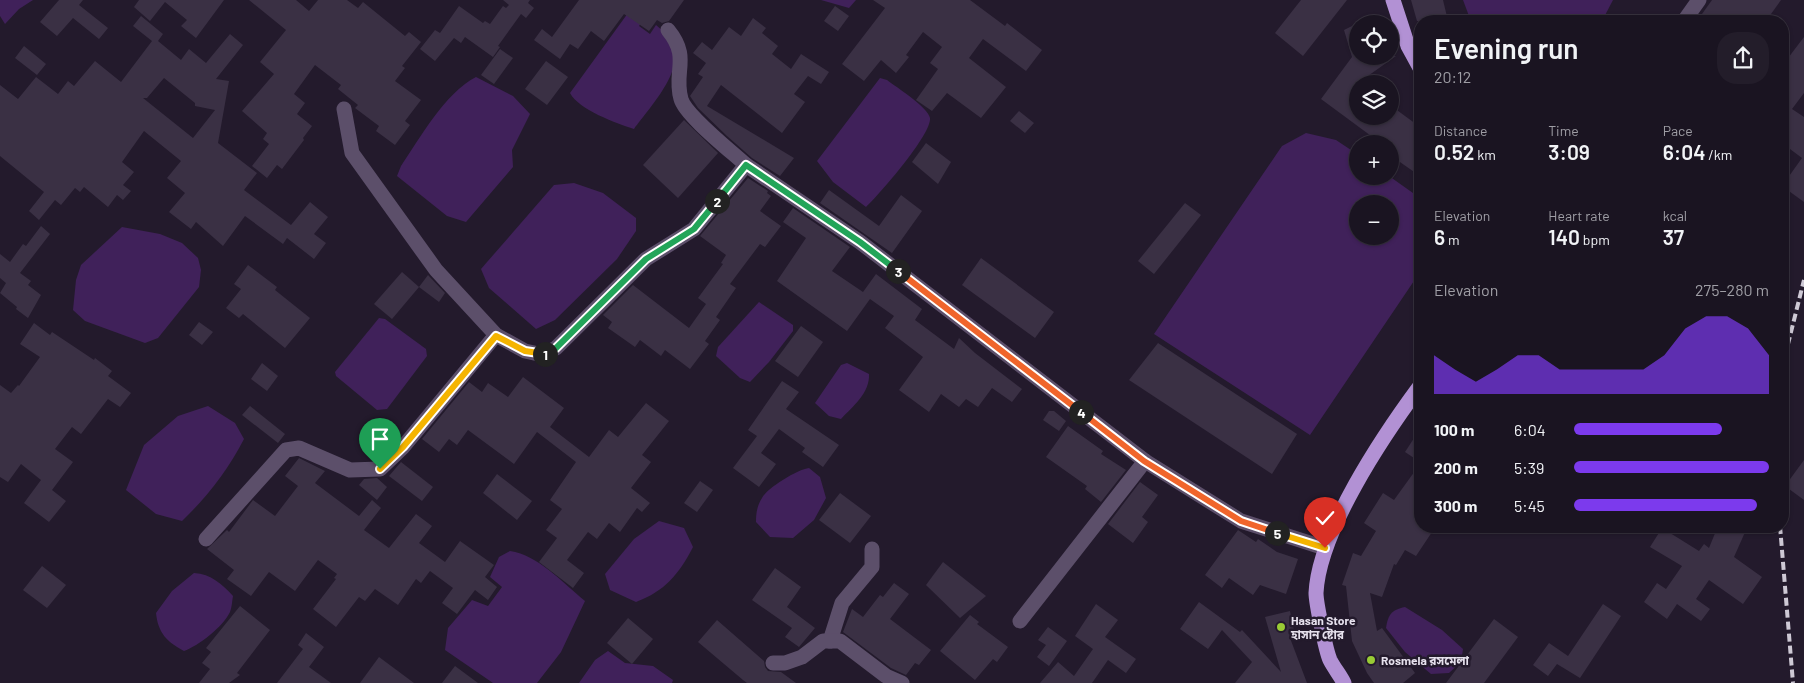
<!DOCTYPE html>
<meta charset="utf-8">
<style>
:root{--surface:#1a1421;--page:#231d2a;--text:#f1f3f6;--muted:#9f9ea5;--line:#38333f;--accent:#7c3aed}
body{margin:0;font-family:Barlow,"Noto Sans Bengali",sans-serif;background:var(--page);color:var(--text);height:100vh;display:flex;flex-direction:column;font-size:19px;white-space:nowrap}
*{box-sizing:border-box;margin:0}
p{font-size:16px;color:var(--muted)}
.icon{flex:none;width:28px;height:28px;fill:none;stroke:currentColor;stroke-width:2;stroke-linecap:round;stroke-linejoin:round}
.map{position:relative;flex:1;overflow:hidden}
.side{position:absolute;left:1414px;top:15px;width:375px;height:518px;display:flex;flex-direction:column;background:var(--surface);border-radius:20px;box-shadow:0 1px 4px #0004,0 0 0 1px var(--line)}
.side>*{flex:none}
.controls{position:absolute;left:1349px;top:15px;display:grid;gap:10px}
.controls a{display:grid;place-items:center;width:50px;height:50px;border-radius:50%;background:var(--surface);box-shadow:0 1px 4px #0004,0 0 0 1px var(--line);font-size:25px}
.pin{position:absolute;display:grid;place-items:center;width:42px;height:42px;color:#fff;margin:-51px -21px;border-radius:50% 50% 50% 0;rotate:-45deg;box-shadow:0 0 5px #0007}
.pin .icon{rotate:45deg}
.km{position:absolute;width:25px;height:25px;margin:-12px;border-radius:50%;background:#222;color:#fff;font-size:14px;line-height:25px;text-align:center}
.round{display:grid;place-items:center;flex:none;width:52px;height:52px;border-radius:20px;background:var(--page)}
.head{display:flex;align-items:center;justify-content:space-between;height:85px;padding:0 20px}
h1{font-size:28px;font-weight:600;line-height:38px}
.figures{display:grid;grid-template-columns:repeat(3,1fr);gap:8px;height:85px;padding:5px 20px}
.figures div{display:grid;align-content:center}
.figures b{font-size:21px;font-weight:600}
.figures small{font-size:14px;font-weight:400}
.figures p{font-size:14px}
.chart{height:140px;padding:10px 20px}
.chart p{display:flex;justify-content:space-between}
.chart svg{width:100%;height:90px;margin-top:5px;fill:var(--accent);opacity:.7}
ul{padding:0 20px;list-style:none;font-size:16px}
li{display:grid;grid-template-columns:80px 60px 1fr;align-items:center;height:38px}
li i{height:12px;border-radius:6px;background:var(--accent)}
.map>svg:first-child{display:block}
</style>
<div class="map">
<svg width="1804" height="683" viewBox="0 0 1804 683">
<rect width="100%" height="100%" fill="#231a2c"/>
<g fill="#40215a" fill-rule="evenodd">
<path d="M0 0H33L19 9 5 24 0 16Z"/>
<path d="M821 0H856L849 8Z"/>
<path d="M1463 0H1613L1602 21H1475L1469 16Z"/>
<path d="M628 13 645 17 639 26 650 34 656 25C660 29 665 32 669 36 692 63 650 107 634 129 616 123 579 110 570 93Z"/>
<path d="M476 77 513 96 530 114 512 150 513 167 466 222 447 216 397 176 401 166C420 138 445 93 476 77Z"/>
<path d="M880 78 887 80C896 87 928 107 930 118 932 134 879 195 866 207L833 182 817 161Z"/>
<path d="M1306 133 1336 140 1357 154 1358 176H1389L1420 198V272L1310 435 1154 334 1282 146ZM1358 204H1390V236H1358Z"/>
<path d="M574 183 603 193 636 218V231L617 259 555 320 536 329 489 288 481 269 554 185Z"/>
<path d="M122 227 160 234 182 243 198 258 201 270 199 287 158 338 145 343 85 321 73 310 76 280 81 265Z"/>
<path d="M759 302 793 325V331L769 362 750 382 740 378 716 356 718 347Z"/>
<path d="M379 318 385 319 426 349 427 356 387 409 377 410 336 376 335 372Z"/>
<path d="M847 363 869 374C870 393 853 406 841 419L829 416 815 403 841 365Z"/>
<path d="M208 406 235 423 244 439C228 470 207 497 182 521L156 514 126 490 144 445 178 416Z"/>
<path d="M809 468 820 477 826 498 814 520 793 538 770 537 756 522C756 513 757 506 762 498 767 488 798 469 809 468Z"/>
<path d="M659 521 684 528 693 547C679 574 665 591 636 602L610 590 605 574 634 539Z"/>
<path d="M510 551C538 555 563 583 585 601L561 652 537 683H493L445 650 448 628 472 600 488 606 502 587 490 577 499 557Z"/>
<path d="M194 573C211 574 222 584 233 596 232 601 232 607 230 612 223 627 198 646 184 651 167 642 158 633 156 613L172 591Z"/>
<path d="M1405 607 1442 630 1463 649 1461 662 1449 673 1431 674 1405 652 1386 628C1388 615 1391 610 1405 607Z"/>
<path d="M608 651 625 663 653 666 673 680 672 683H579L595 660Z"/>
</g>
<g fill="#3a3044" fill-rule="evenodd">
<path d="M59 0H83L79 5 108 28 99 39 73 18 57 36 40 22Z"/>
<path d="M139 0H224L196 38 181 26 187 20 165 2 150 21 134 7Z"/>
<path d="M249 0H296L309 11 318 0H347L358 8 363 2 405 36 409 32 421 42 402 66 405 68 395 81 421 100 405 121 410 125 395 145 376 131 379 126 355 108 358 105 338 89 341 85 315 65 294 94 305 103 297 114 312 126 303 138 304 140 282 169 277 165 267 178 252 166 269 144 263 139 267 133 242 111 274 74 260 62 286 30Z"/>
<path d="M503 0H530L528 3 534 8 526 18 521 14 498 46 500 47 493 57 465 37 461 43 454 38 435 61 420 49 435 30 440 33 459 6 483 23 485 21 490 24 503 6 506 8 509 5Z"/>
<path d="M579 0H684L669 21 662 23 657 20 649 31 624 14 604 41 591 31 578 49 570 44 560 59 534 40 542 29 552 37Z"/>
<path d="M873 0H970L1005 26 1007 23 1042 50 1026 71 983 39 969 58 1006 87 981 118 947 93 932 111 916 100 938 69 930 63 942 47 923 32 906 55 909 57 896 73 881 60 864 81 842 64 885 8Z"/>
<path d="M1301 0H1347L1303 56 1275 33Z"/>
<path d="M1411 0H1443L1448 21H1417Z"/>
<path d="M1712 0H1781L1766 21H1697Z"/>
<path d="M835 6 849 16 838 31 824 21Z"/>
<path d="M141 16 163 34 158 41 181 60 189 49 206 63 230 34 243 45 216 79 229 81 218 143 257 173 244 190 291 225 310 202 328 217 314 234 326 243 314 259 287 238 283 244 245 216 223 246 196 222 191 229 169 212 185 193 167 178 181 161 144 131 122 162 134 172 123 185 131 191 123 200 117 195 108 207 84 187 80 192 75 188 61 205 55 200 39 220 29 211 44 192 0 156V85L18 99 36 77 58 94 68 81 74 86 95 61 121 82 152 41 133 26ZM164 78 195 103V106L215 110 193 138 143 98H147Z"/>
<path d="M753 18 766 28 762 33 778 46 772 54 791 69 801 54 829 72 821 84 808 76 794 94 805 102 782 133 721 85 707 106 794 158 780 176 752 158 727 136 698 108 690 96 703 77 698 74 706 63 693 53 702 42 712 50 729 27 741 36Z"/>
<path d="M1358 23V56H1396L1358 83V116H1390V105L1420 127V176L1397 160 1390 170V144H1382L1321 99 1352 57 1344 30Z"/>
<path d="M1804 37V93L1792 109 1804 117V202L1782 186 1802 158 1782 143V137L1789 127 1782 122V66Z"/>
<path d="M24 46 46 64 37 75 15 58Z"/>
<path d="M500 49 513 58 494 84 481 75Z"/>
<path d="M546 61 568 77 547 105 525 89Z"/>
<path d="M1019 111 1034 123 1025 133 1010 121Z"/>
<path d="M684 120 718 153 678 198 643 165Z"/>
<path d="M926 143 951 162 938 184 912 162Z"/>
<path d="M748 178 768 191 767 193 771 196 760 211 781 226 765 247 760 244 730 284 736 288 716 317 720 320 705 341 709 344 690 369 665 350 661 356 640 340 635 347 608 328 612 322 603 315 633 285 689 328 706 304 698 298 723 264 721 263 726 255 700 236Z"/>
<path d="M829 190 879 226 901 195 922 211 892 253 820 203Z"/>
<path d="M1185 203 1201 215 1154 274 1138 261Z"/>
<path d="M793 208 850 247 832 271 863 292 876 274 922 309 915 320 954 349 959 338 975 353 1022 389 1012 402 992 388 978 407 966 399 959 407 941 394 929 412 899 390 923 357 885 328 894 316 870 299 847 331 777 281 806 238 783 222Z"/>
<path d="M41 226 50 234 20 273 31 281 28 285 41 295 28 318 16 309 17 307 0 293 6 283 0 278V254L10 262 23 244 26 246Z"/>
<path d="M981 258 1054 312 1035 338 962 285Z"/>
<path d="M248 265 277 287 275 290 310 318 285 348 243 314 239 318 226 308 241 289 234 284Z"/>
<path d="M402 272 419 287 392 319 374 304Z"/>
<path d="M428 275 445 293 439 302 419 287Z"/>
<path d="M199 322 213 332 202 345 189 335Z"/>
<path d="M34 323 50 335 52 332 94 360 95 358 112 371 108 376 131 393 120 407 108 399 81 434 72 427 55 449 73 462 52 490 66 501 49 522 24 503 41 480 21 464 8 482 0 477V385L11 393 18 385 19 386 40 357 20 344Z"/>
<path d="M801 326 823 342 798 377 775 361Z"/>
<path d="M1158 343 1297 434 1272 474 1129 380Z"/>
<path d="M262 363 278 376 267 391 251 379Z"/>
<path d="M523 377 564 408 550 427 589 457 609 430 618 437 646 403 669 421 642 455 651 462 631 488 650 503 642 512 637 508 620 532 609 523 597 539 588 532 567 560 584 573 573 588 539 562 557 538 546 530 562 509 550 500 576 462 537 432 514 464 468 430 457 445 449 439 439 452 422 439 469 382 482 392 488 383 508 397Z"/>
<path d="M782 381 799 392 786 409 839 445 823 467 802 452 805 448 779 429 761 453 776 464 759 487 733 468 757 436 748 430Z"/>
<path d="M250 406 285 434 278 443 242 415Z"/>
<path d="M1049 411H1054L1066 421 1059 431 1043 420Z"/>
<path d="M1068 426 1103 451 1101 454 1126 470 1101 502 1085 489 1087 486 1046 457Z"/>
<path d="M1420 429V462L1405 452Z"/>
<path d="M299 458 325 471 315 483 359 516 372 500 381 508 364 530 389 548 416 514 432 526 419 543 445 562 460 541 494 565 485 577 497 587 488 600 475 590 457 614 442 603 453 588 430 571 421 583 416 579 398 605 375 589 365 601 359 597 336 627 313 609 336 579 334 578 337 574 318 560 295 591 269 572 251 596 227 579 234 570 207 549 227 530 229 532 253 500 275 516 298 486 285 476Z"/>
<path d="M1804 460V500L1785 486Z"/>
<path d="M401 462 433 487 422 501 389 476Z"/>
<path d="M1420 464V526H1436L1416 556 1405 550 1396 565 1394 564 1382 597 1370 593 1377 631 1382 628 1415 673 1403 683H1374L1367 673 1352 641 1346 586 1342 585 1353 553 1361 556 1376 531 1364 523 1383 493 1394 500Z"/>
<path d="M497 474 532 501 517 520 483 493Z"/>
<path d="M377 478 387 487 377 500 359 485 364 479Z"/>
<path d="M700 481 713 490 697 512 684 503Z"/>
<path d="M1140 482 1158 495 1142 517 1148 522 1133 543 1108 524Z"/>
<path d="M840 493 871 516 850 543 819 520Z"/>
<path d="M1718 526H1738L1746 530 1734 557 1762 577 1743 604 1709 580 1696 599 1710 609 1701 621 1677 604 1667 619 1644 602 1657 583 1666 589 1682 566 1650 547 1662 528 1699 551 1704 544 1709 548Z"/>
<path d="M1238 530 1256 542 1258 539 1277 552 1298 559 1286 594 1260 585 1253 595 1229 578 1222 588 1205 575Z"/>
<path d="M943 562 986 596 960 618 926 585Z"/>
<path d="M42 566 66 585 47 608 23 590Z"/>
<path d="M775 568 801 587 787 607 815 628 799 647 785 637 792 628 752 600Z"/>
<path d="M894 583 909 594 890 619 931 650 919 665 915 663 906 675 891 668 843 632 852 609 863 617 880 595 883 597Z"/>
<path d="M1199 602 1240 632 1242 630 1281 672 1265 617 1290 611 1295 636 1290 638 1307 683H1235L1252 662 1222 630 1208 649 1180 629Z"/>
<path d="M1096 604 1118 620 1105 637 1136 659 1126 673 1108 660 1092 683H1040L1058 662 1074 676 1093 649 1075 636Z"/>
<path d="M1603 604 1621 616 1580 678 1557 664 1548 676 1533 665 1549 643 1568 656Z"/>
<path d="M240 606 270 630 237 673 240 675 229 683H199L210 669 202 663 211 652 206 648Z"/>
<path d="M970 615 979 622 977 624 1008 647 997 662 993 659 975 680 940 651Z"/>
<path d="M628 618 653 639 632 664 607 643Z"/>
<path d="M1494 619 1518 637 1484 683H1446Z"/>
<path d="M717 620 764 661 765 667 768 671 781 672 796 683H747L743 680 698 642Z"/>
<path d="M1048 627 1067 641 1049 666 1037 657 1046 645 1038 640Z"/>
<path d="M306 633 324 647 309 667 331 683H277L303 649 298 645Z"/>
<path d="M379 657 414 683H360Z"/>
<path d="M455 666 478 683H442Z"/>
</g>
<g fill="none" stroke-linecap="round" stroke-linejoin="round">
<g stroke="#5c4f6a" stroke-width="15">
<path d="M1684 21 1699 0"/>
<path d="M668 30C691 58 673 71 681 99 685 115 732 152 746 165"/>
<path d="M344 109 352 153 436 270 496 335 525 351 543 355 556 348 646 259 694 229 746 165 860 242 1145 461 1241 521 1325 548"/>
<path d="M206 539 286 450 299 448 350 470 380 469 403 447 496 335"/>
<path d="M1020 621 1145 461"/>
<path d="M830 641 842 603 872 567V549"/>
<path d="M773 663H785L802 657 823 641H840L886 676 902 683"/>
</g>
<g stroke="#b291d4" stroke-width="15">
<path d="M1393 0 1408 46 1420 68"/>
<path d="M1344 683C1340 675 1334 668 1330 660 1326 651 1316 603 1316 593 1319 531 1383 436 1420 386"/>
</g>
<g stroke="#cec9d5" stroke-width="4" stroke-dasharray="8 4" stroke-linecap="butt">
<path d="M1782 368 1804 280"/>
<path d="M1780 526 1793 683"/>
</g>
</g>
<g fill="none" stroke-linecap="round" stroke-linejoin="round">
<g stroke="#fff" stroke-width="10">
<path id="split-1" d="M380 469 403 447 496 336 525 351 545 354"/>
</g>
<g stroke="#fff" stroke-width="10">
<path id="split-2" d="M545 354 556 348 646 259 694 229 717 201"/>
</g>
<g stroke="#fff" stroke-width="10">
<path id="split-3" d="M717 201 746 165 860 242 898 271"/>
</g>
<g stroke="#fff" stroke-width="10">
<path id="split-4" d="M898 271 1081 412"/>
</g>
<g stroke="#fff" stroke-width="10">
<path id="split-5" d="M1081 412 1144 461 1241 521 1277 533"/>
</g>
<g stroke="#fff" stroke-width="10">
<path id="split-6" d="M1277 533 1325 548"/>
</g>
<use href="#split-1" stroke="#f5b400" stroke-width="6"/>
<use href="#split-2" stroke="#22a559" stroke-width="6"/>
<use href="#split-3" stroke="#22a559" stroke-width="6"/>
<use href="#split-4" stroke="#f0652b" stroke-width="6"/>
<use href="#split-5" stroke="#f0652b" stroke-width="6"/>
<use href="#split-6" stroke="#f5b400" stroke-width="6"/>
</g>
<g fill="#99cb35" stroke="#231a2c" stroke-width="2">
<circle cx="1281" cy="627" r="5"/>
<circle cx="1371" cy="660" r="5"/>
</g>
<g text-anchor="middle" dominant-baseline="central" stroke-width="5" stroke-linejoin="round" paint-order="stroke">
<g font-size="12" font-weight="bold" fill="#e6e1ed" stroke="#231a2c" text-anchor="start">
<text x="1291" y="620">Hasan Store<tspan x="1291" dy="14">হাসান ষ্টোর</tspan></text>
<text x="1381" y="660">Rosmela রসমেলা</text>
</g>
</g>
</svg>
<div class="controls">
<a><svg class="icon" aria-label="locate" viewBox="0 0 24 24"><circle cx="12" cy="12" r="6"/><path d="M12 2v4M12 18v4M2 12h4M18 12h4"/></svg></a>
<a><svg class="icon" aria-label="layers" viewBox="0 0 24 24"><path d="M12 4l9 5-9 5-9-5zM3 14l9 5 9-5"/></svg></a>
<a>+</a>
<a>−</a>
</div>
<div class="pin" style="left:380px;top:469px;background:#1e9e55"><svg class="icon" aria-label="arrive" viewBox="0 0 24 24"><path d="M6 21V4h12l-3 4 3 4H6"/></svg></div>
<div class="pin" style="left:1325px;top:548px;background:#d93025"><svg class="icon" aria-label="check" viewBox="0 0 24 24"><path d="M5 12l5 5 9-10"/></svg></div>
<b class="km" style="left:545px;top:354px">1</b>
<b class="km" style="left:717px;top:201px">2</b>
<b class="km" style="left:898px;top:271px">3</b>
<b class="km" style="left:1081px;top:412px">4</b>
<b class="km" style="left:1277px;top:533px">5</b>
<section class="side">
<div class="head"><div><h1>Evening run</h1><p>20:12</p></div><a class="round"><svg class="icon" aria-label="share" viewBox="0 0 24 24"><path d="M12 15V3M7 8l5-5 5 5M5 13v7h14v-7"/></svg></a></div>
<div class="figures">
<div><p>Distance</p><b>0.52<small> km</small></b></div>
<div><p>Time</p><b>3:09</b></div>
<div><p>Pace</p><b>6:04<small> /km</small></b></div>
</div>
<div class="figures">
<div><p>Elevation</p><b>6<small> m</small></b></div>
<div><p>Heart rate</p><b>140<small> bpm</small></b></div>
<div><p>kcal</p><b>37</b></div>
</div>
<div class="chart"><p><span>Elevation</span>275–280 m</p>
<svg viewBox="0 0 160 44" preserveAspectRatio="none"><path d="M0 44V25L10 32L20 38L30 32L40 25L50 25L60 32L70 32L80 32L90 32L100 32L110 25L120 12L130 6L140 6L150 12L160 25V44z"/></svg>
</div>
<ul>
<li><b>100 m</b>6:04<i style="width:76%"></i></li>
<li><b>200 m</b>5:39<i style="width:100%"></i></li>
<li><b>300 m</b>5:45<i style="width:94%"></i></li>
</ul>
</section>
</div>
